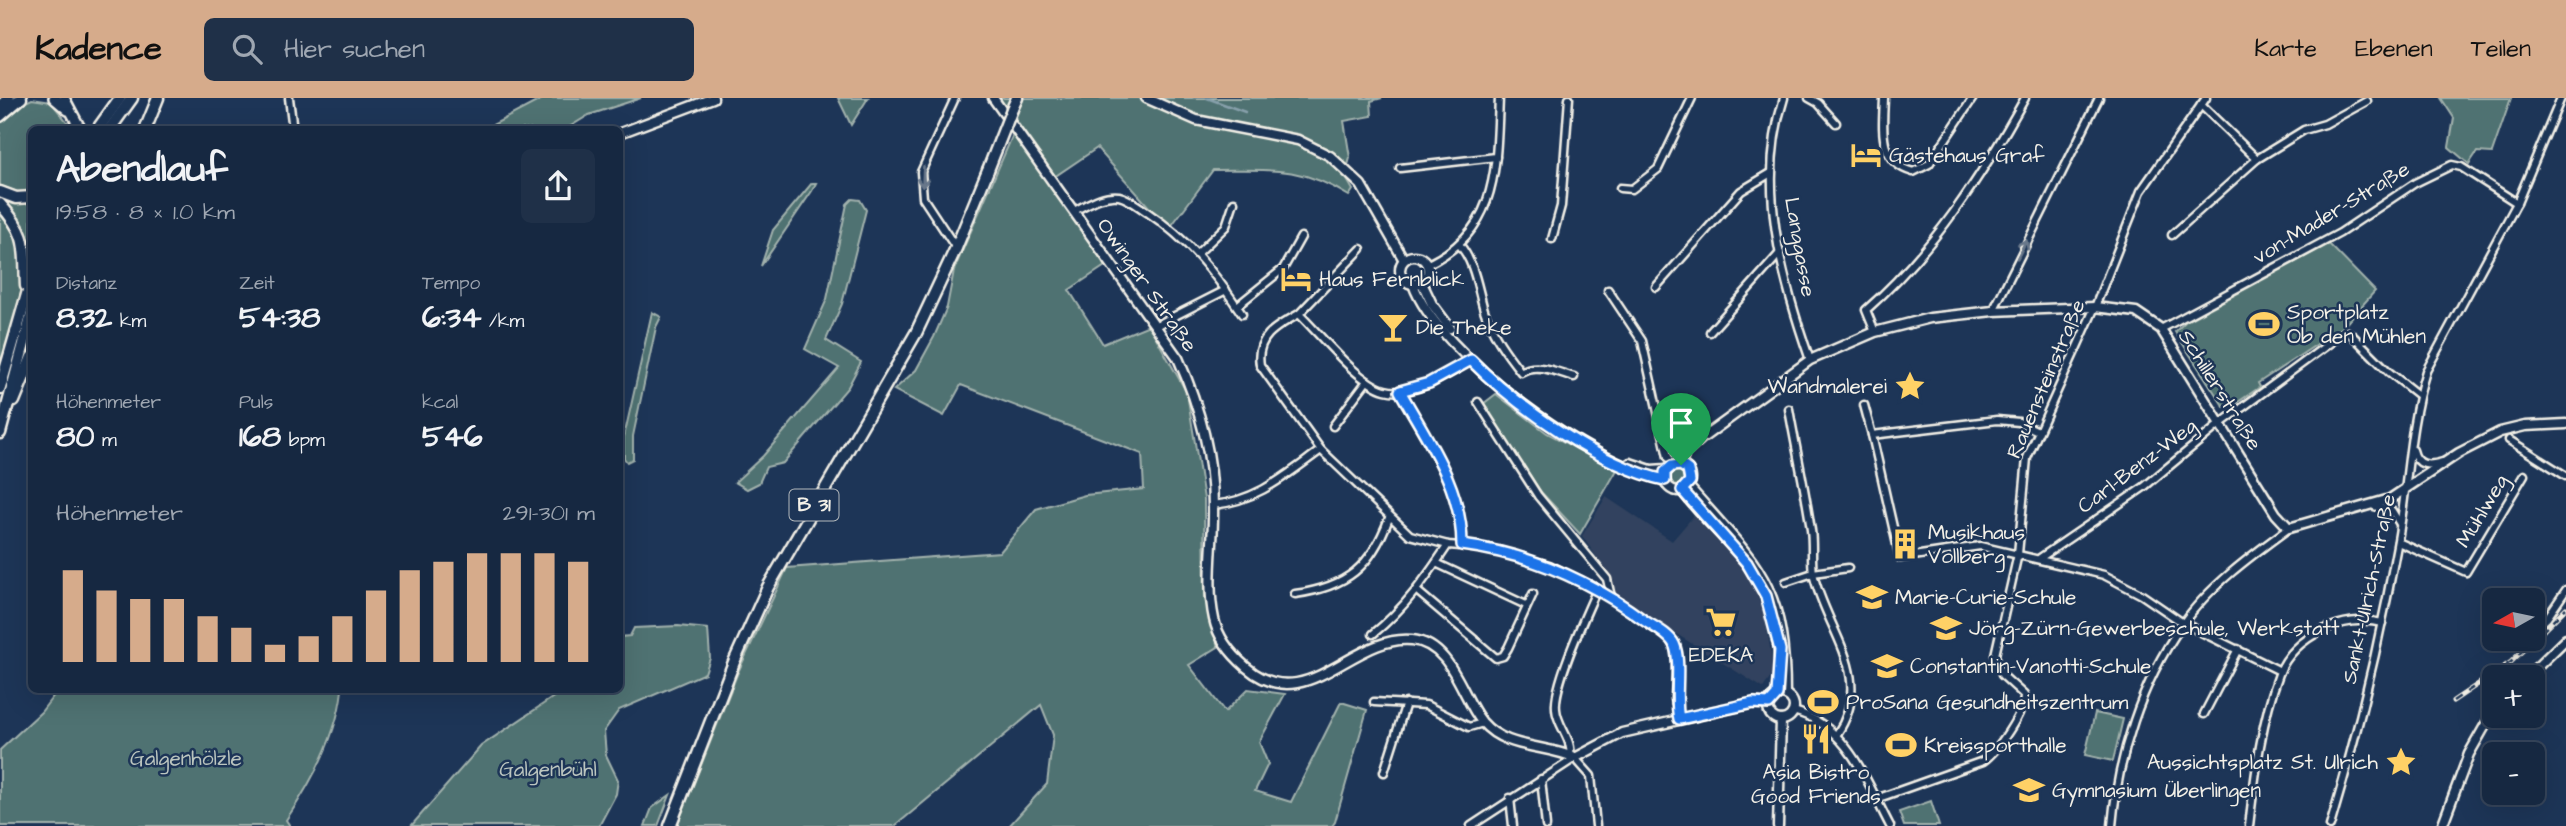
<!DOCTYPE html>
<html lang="de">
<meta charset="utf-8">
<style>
:root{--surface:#162841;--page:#1f3048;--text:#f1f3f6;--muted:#9ea6b1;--line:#35445a;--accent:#d6ab8b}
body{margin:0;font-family:"Architects Daughter",sans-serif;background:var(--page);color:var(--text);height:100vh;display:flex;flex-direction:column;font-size:26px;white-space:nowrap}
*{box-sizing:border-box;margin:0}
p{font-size:23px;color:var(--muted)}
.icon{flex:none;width:38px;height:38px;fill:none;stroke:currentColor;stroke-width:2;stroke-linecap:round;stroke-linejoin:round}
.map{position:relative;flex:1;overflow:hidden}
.drawer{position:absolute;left:28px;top:28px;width:595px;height:567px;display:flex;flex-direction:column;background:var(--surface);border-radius:10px;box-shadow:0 7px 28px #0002,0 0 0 2px var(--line)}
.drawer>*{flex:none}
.needle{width:46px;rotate:261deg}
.tools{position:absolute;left:2482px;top:490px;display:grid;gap:14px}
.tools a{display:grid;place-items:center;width:63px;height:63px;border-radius:10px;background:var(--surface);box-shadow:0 7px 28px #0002,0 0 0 2px var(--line);font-size:35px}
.pin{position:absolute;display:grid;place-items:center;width:60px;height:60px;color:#fff;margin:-72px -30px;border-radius:50% 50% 50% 0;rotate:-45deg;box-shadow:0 0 7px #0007}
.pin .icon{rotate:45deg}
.round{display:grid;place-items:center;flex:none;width:74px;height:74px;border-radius:10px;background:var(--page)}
.summary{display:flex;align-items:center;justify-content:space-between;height:119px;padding:0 28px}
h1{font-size:38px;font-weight:700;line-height:52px}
.stats{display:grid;grid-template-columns:repeat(3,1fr);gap:10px;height:119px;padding:7px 28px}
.stats div{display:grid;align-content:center}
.stats b{font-size:30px;font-weight:700}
.stats small{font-size:19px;font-weight:400}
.stats p{font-size:19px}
.chart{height:196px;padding:14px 28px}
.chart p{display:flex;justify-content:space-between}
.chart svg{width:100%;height:126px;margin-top:7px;stroke:var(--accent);stroke-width:6}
header{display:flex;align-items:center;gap:42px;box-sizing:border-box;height:98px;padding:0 35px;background:var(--accent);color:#111}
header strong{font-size:33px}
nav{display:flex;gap:38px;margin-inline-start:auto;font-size:24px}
.search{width:490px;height:63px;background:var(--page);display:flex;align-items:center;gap:18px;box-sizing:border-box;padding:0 24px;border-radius:10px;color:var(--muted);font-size:26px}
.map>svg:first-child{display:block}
</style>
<header>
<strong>Kadence</strong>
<div class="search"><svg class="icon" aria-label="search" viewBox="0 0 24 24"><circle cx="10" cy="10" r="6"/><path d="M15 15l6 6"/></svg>Hier suchen</div>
<nav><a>Karte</a><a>Ebenen</a><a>Teilen</a></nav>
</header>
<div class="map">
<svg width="2566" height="728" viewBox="0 0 2566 728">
<rect width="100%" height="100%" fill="#1d3557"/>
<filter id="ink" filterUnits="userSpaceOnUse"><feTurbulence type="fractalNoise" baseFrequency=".0143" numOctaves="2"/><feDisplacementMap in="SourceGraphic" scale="14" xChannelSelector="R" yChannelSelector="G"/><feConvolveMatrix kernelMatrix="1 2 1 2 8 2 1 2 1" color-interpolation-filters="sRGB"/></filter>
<g filter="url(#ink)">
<path fill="#32435e" d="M1606 399 1672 443 1696 415 1746 469 1764 512 1774 575 1763 590 1614 497 1612 481 1582 438Z"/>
<g fill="#507272" stroke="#a2b2ad" stroke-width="2">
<path d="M544 0H641L589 17 566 31H485Z"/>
<path d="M838 0H868L851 27Z"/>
<path d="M999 0H1382L1371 3 1372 18 1344 23 1350 60 1345 78 1353 92 1349 98C1300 67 1268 72 1213 72L1172 127 1157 118 1097 50 1054 79Z"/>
<path d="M2441 0H2511L2492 55 2477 54 2469 66 2449 49 2454 20Z"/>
<path d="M32 1 51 4 73 31 32 32 31 94H18L0 88V22L15 9Z"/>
<path d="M1014 34 1108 166 1069 192 1103 246 1149 227 1187 295 1204 401 1205 501 1218 549 1189 567 1225 614 1248 591 1285 596 1259 644 1268 666 1255 693 1291 704 1341 604 1367 612 1335 724 1332 728H1009L1047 686 1053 637 1041 607 895 728H677L738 574 787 470 1000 454 1036 411 1085 397 1144 391 1142 356 961 287 944 318 894 292 916 272 934 239 947 209 954 172Z"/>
<path d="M812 85H816L812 93 761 168 773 132Z"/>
<path d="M2 99 18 105 31 104V148L24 127Z"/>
<path d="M852 101 860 102 866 112 842 206 826 242 861 264 848 289 783 365 766 369 759 385 747 391 735 384 763 358 839 270 805 251 827 201 847 106Z"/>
<path d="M0 106 22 135 26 196 0 290Z"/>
<path d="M2329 146 2375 193 2343 229 2258 285 2260 289 2232 308 2224 309 2175 234 2186 223Z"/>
<path d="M652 214 661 219 656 229 633 338V361L627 364 624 360V339Z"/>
<path d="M1496 296 1547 335 1617 372 1580 436 1541 394 1483 306Z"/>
<circle cx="1677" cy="379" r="8"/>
<path d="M678 528 708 531 710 560 705 575 619 612 604 633 606 657 618 682 616 696 599 728H411L481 648 564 592H620V539L630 538 634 530Z"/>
<path d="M58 592H342C337 639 312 684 286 722L290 728H0V652L41 614Z"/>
<path d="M2095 615 2123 621 2113 663 2085 657Z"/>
<path d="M670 697 658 728H645L652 710Z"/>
<path d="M1931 703 1939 728H1904L1899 714Z"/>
</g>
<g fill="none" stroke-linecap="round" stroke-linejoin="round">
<path stroke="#87a0ab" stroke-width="2.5" d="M1207 0 1245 14"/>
<g stroke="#f4f1e8" stroke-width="11">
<g id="minor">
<path d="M289 0 293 32"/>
<path d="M955 0 921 74 923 100 956 150"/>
<path d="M1784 0C1756 86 1781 179 1810 262"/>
<path d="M1809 0 1818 5 1836 25"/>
<path d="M1884 0C1883 30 1877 64 1913 74L1929 66 1973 0"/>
<path d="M2201 7 2257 61 2304 32 2325 26 2367 3"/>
<path d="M1400 70 1496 59"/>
<path d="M1620 90 1632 91 1658 71 1692 0"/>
<path d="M1074 113C1088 106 1103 96 1119 98 1129 100 1139 109 1147 114 1189 142 1215 175 1242 216"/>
<path d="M2172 137 2257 61"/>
<path d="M1552 141 1561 108 1569 0"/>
<path d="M1459 146C1475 165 1477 188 1484 212 1492 236 1506 255 1521 274 1536 264 1557 274 1574 279"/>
<path d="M1198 155 1226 128 1234 104"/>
<path d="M1426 167C1499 133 1496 70 1499 0"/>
<path d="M1656 189 1741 93 1771 75"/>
<path d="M1608 192 1642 243 1668 359 1675 367"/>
<path d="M1237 208 1283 171 1301 139"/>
<path d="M1993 213 2099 0"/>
<path d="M1299 216 1361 151"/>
<path d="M1155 228 1226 192"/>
<path d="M2161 231 2340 135 2415 85 2452 67 2461 69 2517 105"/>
<path d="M1710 234 1780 155"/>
<path d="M1875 234 1866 212C1933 153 1982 78 2025 0"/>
<path d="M1471 262C1449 276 1413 300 1385 292 1358 285 1320 236 1299 216 1277 228 1255 239 1260 267L1321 352 1410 437 1448 447 1486 450 1549 467 1611 499 1671 541 1677 555 1675 601 1679 621"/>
<path d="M1400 293C1428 344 1462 389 1462 447"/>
<path d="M1478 304 1538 398 1607 481 1611 499"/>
<path d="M1864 307 1872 337"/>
<path d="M1789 311C1796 351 1805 391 1811 432 1813 446 1811 462 1813 475 1825 531 1876 578 1837 636"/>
<path d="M1333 328 1367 283"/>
<path d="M2038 333 2019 324 1997 322 1872 337 1900 460 1980 448 2104 477 2142 497 2183 525 2280 573"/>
<path d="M2509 342 2566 378"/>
<path d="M2413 352C2417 369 2429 368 2443 364"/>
<path d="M1213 407C1257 403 1286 377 1321 352"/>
<path d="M2374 408 2392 413 2400 426"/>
<path d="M2398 444 2466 474 2524 377"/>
<path d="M2040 460 2144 389 2220 326 2342 236 2347 234 2352 237 2389 274 2418 297"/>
<path d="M1436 465 1526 507"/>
<path d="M1786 484 1813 475 1848 470"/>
<path d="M1417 493 1496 560 1503 558 1508 550 1533 496"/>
<path d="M1295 496C1347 489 1371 469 1389 420"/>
<path d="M2532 534 2547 520 2566 492"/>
<path d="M1373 536C1405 510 1426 480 1448 447"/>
<path d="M2519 547 2525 541"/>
<path d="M1374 604 1426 607 1469 629 1483 625"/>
<path d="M1793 613C1848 627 1866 683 1890 728"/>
<path d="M2204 616 2238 551"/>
<path d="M1570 658C1573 641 1557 628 1556 611 1553 587 1586 516 1597 491"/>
<path d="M1384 674 1406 605"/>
<path d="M1541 681 1546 728"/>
<path d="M1510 700 1513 728"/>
<path d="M1876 701 1983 663C1997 654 2025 613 2024 597L2002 577 1995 557 2018 456 2027 360 2095 209 2141 93 2206 0"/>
<path d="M1471 728 1575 660 1591 678 1596 728"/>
<path d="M2112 728C2118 658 2141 585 2182 527 2208 489 2252 457 2289 430"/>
<path d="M2249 728C2255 678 2261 623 2279 576 2293 538 2345 515 2382 525"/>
<path d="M2330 728C2358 634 2381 538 2398 442 2408 386 2409 327 2426 273L2517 105 2561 0"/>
</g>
</g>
<g stroke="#f4f1e8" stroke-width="13">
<g id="tertiary">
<path d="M993 0 1178 260C1199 307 1213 357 1213 409 1214 446 1206 485 1214 521 1218 540 1231 556 1246 569 1306 621 1352 536 1412 542 1452 546 1461 598 1482 624 1506 652 1545 646 1575 660L1622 635 1753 605 1769 606"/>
<path d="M1146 0 1196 22 1298 42 1330 58 1361 87 1404 162"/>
<path d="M620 35 713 0"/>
<circle cx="1414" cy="172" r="14"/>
<path d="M1421 183 1432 206 1450 230"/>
<path d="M1413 186C1437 256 1593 368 1665 382"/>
<path d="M1630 365 1651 372 1667 371"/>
<circle cx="1678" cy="380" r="13"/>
<path d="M1681 367 1685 355 1701 341 1810 262 1875 234 1930 220 1993 213 2095 209 2136 214 2161 231 2276 416 2289 430 2390 401 2459 355 2500 334 2525 328 2566 326"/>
<path d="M1688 388C1758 468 1785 484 1785 597"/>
<path d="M1682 392C1700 419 1727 439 1746 464 1776 502 1784 550 1777 597"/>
<path d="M2527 579 2566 541"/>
<circle cx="1781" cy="609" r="13"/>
<path d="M1778 728 1781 622"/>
<path d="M2442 728 2469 656 2494 612"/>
</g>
</g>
<g stroke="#f4f1e8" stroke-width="14">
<g id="secondary">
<path d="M54 0 68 12"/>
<path d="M64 0 81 32"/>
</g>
</g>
<g stroke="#f4f1e8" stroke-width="15">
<g id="primary">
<path d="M1012 11 1017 0"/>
<path d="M670 728 734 564 768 489 916 235 956 150 988 72"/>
</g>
</g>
<g stroke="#f4f1e8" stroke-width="15">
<g id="trunk">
<path d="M0 8 9 0"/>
<path d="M0 18 21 0"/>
<path d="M97 32 120 0"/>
<path d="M109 32 132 0"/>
<path d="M145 32 158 0"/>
<path d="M0 94 16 100 32 99"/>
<path d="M0 106C29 138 24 149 26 188"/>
<path d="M0 290 32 179"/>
<path d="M14 303 32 259"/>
<path d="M0 335 32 216"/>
</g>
</g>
<use href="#minor" stroke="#1d3557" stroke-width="6"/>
<use href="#tertiary" stroke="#1d3557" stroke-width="8"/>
<use href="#secondary" stroke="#1d3557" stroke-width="9"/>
<use href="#primary" stroke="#1d3557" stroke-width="10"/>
<use href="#trunk" stroke="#1d3557" stroke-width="10"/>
<g stroke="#f4f1e8" stroke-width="5">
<path id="rail" d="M2453 603 2511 564 2566 510"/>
</g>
<use href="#rail" stroke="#1d3557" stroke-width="2.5" stroke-dasharray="8" stroke-linecap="butt"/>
<g stroke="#f4f1e8" stroke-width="15" stroke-linecap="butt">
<path id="primary-bridge" d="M988 72 1012 11"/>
</g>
<use href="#primary-bridge" stroke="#1d3557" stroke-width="10"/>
</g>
<defs><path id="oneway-shaft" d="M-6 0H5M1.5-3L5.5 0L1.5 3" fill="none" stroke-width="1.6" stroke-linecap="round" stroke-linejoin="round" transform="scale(1.75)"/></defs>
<g stroke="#68778a">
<use href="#oneway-shaft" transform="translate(923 79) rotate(93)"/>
<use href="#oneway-shaft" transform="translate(2022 151) rotate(-63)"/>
</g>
</g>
<g fill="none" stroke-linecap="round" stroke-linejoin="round" filter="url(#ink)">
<g stroke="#fff" stroke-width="14">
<path id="route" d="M1471 262C1516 308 1602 369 1665 382V374L1672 368 1681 367 1688 372 1690 383 1682 392 1747 465 1766 498 1780 552 1777 597 1769 606 1753 605 1679 621C1674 600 1682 563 1674 546 1669 536 1654 529 1645 523 1590 482 1530 456 1462 447 1462 389 1428 343 1400 293L1429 285Z"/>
</g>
<use href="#route" stroke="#1a73e8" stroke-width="9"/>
</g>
<defs>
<g id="hotel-bare" transform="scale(2.415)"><path d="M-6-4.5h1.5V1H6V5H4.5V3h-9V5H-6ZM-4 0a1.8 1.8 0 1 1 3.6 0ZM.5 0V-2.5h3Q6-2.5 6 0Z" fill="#ffd166" stroke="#1d3557" stroke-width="2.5" paint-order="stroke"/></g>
<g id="stadium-bare" transform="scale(2.415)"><path d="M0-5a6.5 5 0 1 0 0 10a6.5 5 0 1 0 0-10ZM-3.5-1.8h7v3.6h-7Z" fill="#ffd166" stroke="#1d3557" stroke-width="2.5" paint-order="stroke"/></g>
<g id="bar-bare" transform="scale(2.415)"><path d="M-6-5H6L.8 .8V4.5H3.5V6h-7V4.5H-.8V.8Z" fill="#ffd166" stroke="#1d3557" stroke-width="2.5" paint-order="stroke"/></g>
<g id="sight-bare" transform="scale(2.415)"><path d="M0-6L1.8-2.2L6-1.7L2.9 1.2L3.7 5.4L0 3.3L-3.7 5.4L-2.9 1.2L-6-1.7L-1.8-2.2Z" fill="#ffd166" stroke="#1d3557" stroke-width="2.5" paint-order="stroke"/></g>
<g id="building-bare" transform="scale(2.415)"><path d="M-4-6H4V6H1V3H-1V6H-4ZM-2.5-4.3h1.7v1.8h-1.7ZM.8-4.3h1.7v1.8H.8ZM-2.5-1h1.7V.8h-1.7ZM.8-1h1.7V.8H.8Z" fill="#ffd166" stroke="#1d3557" stroke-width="2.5" paint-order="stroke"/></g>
<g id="school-bare" transform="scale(2.415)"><path d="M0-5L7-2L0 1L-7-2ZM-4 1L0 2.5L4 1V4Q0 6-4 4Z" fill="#ffd166" stroke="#1d3557" stroke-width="2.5" paint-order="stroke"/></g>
<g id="supermarket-bare" transform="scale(2.415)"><path d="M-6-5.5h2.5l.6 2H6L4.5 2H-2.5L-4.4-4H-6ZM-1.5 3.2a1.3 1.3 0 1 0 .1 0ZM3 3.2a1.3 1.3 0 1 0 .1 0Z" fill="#ffd166" stroke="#1d3557" stroke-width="2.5" paint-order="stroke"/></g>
<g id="restaurant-bare" transform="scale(2.415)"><path d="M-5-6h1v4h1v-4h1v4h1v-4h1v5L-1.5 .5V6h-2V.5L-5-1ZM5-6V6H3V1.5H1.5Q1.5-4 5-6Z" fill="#ffd166" stroke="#1d3557" stroke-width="2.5" paint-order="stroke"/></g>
</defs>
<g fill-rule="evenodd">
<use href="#hotel-bare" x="1866" y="57"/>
<use href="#hotel-bare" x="1296" y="181"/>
<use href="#stadium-bare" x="2264" y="226"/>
<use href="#bar-bare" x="1393" y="229"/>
<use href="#sight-bare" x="1910" y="288"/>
<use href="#building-bare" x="1905" y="446"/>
<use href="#school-bare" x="1872" y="499"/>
<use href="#supermarket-bare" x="1721" y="524"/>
<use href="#school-bare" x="1946" y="530"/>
<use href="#school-bare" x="1887" y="568"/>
<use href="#stadium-bare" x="1823" y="604"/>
<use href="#restaurant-bare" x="1816" y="641"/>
<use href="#stadium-bare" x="1901" y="647"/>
<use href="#sight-bare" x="2401" y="664"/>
<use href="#school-bare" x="2029" y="692"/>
</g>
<g text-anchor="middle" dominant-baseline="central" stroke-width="5" stroke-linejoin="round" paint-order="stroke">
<rect fill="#1d3557" stroke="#b4b9bc" stroke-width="2" x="789.5" y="391.5" width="49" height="31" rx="5"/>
<g font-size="19" font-weight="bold" fill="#f4f1e8">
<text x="814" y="407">B 31</text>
</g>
<g font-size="21" fill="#f4f1e8" stroke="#1d3557" text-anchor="start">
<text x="1889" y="57">Gästehaus Graf</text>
<text x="1319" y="181">Haus Fernblick</text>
<text x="2287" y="214">Sportplatz<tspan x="2287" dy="24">Ob den Mühlen</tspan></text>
<text x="1416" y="229">Die Theke</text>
<text x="1887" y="288" text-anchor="end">Wandmalerei</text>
<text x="1928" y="434">Musikhaus<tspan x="1928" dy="24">Vollberg</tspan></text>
<text x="1895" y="499">Marie-Curie-Schule</text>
<text x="1969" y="530">Jörg-Zürn-Gewerbeschule, Werkstatt</text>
<text x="1721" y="557" text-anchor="middle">EDEKA</text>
<text x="1910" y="568">Constantin-Vanotti-Schule</text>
<text x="1846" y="604">ProSana Gesundheitszentrum</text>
<text x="1924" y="647">Kreissporthalle</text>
<text x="2378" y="664" text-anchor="end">Aussichtsplatz St. Ulrich</text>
<text x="1816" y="674" text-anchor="middle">Asia Bistro<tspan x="1816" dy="24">Good Friends</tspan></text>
<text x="2052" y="692">Gymnasium Überlingen</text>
</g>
<g font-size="21" fill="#f4f1e8" stroke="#1d3557">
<text transform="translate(2331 115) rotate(-31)">von-Mader-Straße</text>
<text transform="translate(1800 149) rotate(80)">Langgasse</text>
<text transform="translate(1147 187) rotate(55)">Owinger Straße</text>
<text transform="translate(2046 281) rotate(-67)">Rauensteinstraße</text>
<text transform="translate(2220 292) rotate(58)">Schillerstraße</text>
<text transform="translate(2137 368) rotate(-37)">Carl-Benz-Weg</text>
<text transform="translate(2482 413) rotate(-59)">Mühlweg</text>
<text transform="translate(2369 491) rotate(-78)">Sankt-Ulrich-Straße</text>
</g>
<g font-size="21" fill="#bbc5bf" stroke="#1d3557">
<text x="186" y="660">Galgenhölzle</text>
<text x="548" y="671">Galgenbühl</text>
</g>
</g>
</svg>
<div class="tools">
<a><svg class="needle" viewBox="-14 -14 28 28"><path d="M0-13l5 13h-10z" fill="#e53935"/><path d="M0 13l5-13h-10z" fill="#9ea6b1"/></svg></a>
<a>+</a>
<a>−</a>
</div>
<div class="pin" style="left:1681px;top:367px;background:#1e9e55"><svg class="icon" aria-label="arrive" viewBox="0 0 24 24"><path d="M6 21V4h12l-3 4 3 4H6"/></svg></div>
<section class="drawer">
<div class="summary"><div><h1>Abendlauf</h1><p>19:58 · 8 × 1.0 km</p></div><a class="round"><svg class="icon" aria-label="share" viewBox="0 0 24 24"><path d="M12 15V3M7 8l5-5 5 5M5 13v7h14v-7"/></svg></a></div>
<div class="stats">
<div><p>Distanz</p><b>8.32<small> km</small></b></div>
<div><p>Zeit</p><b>54:38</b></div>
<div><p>Tempo</p><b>6:34<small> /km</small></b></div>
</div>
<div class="stats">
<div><p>Höhenmeter</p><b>80<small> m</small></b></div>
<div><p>Puls</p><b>168<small> bpm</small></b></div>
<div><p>kcal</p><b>546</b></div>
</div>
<div class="chart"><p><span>Höhenmeter</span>291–301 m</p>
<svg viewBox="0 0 160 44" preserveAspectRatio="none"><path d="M5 44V12M15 44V19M25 44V22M35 44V22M45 44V28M55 44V32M65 44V38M75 44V35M85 44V28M95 44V19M105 44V12M115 44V9M125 44V6M135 44V6M145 44V6M155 44V9"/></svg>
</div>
</section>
</div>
